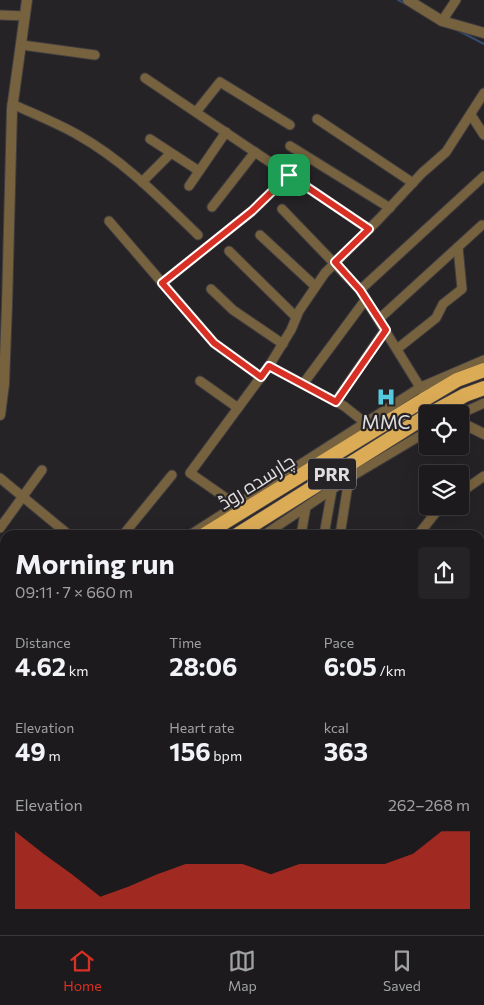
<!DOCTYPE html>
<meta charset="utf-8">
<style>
:root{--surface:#1c1a1c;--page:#252325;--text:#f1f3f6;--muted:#a0a1a3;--line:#3a383b;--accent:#d93025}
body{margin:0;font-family:Commissioner,Cairo,sans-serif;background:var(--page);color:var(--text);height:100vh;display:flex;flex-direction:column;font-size:19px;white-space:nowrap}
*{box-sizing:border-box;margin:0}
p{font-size:16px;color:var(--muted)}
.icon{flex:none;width:28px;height:28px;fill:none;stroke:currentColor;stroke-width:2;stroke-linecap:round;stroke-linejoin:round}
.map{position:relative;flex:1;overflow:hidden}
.side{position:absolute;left:0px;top:530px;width:485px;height:405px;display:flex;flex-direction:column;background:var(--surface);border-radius:15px 15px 0 0;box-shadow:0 5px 20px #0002,0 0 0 1px var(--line)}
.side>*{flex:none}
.tools{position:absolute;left:419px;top:405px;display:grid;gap:10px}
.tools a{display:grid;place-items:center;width:50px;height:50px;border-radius:5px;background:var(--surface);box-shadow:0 5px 20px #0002,0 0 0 1px var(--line);font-size:25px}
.pin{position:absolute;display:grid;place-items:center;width:42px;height:42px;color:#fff;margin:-21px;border-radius:10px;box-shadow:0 2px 8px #0006}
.round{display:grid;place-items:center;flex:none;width:52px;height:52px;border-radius:5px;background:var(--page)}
.headline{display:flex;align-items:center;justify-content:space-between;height:85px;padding:0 15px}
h1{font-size:28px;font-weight:700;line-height:38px}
.stats{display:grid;grid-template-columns:repeat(3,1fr);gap:8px;height:85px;padding:5px 15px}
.stats div{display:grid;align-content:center}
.stats b{font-size:25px;font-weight:700}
.stats small{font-size:14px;font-weight:400}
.stats p{font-size:14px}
.chart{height:140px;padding:10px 15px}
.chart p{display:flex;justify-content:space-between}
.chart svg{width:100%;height:90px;margin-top:5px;fill:var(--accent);opacity:.7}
.tab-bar{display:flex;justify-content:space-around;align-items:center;height:70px;border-top:1px solid var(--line);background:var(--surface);font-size:14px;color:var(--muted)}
.tab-bar a{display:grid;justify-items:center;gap:2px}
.tab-bar .active{color:var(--accent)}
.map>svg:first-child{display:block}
</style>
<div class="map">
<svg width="484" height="935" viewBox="0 0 484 935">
<rect width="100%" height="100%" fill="#262326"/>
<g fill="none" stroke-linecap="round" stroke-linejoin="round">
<g stroke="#354c6f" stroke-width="2">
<path d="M398 0 406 4"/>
<path d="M457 30 484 44"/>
</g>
<g stroke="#403d40" stroke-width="11">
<g id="minor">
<path d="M0 15 25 16"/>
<path d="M442 21 456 0"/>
<path d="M22 45 95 55"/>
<path d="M145 78 369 229"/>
<path d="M12 104C34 114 57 123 78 135 123 160 161 199 198 235"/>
<path d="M196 112 220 82 290 125"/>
<path d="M471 115 484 135"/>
<path d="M317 119 413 183"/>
<path d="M150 139 199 171"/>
<path d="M290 146 390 208"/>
<path d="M142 182 170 154"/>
<path d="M189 186 226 132"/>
<path d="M212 207 255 152"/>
<path d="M282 209 360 290 423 392"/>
<path d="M109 221 214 343 261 377"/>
<path d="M260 235 315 286"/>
<path d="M229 251 296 317"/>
<path d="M162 283 252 211 289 175"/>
<path d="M211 289 233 310 283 344"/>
<path d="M360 290 484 176"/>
<path d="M379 319 482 225"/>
<path d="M397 349 436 318 443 304 462 289 458 247"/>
<path d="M269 366 344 406 368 425"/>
<path d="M200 381 238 408"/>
<path d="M303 384 366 299"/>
<path d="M336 401 385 330"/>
<path d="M460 414 484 403"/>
<path d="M0 478 69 535"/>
<path d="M460 493 484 476"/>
<path d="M236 505 190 473 269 366 291 330 299 311 325 273 379 219 422 173 446 152 484 93"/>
<path d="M0 528 42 470"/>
<path d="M123 535 172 475"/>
<path d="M190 535 421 387 484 360"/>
<path d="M264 535 349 478 428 431"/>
<path d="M301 535 306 507"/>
<path d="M324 535 332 490"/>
<path d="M340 535 349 478"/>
<path d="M418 535 441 506"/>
<path d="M480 610 484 607"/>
<path d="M480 640 484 637"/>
<path d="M0 643 5 642"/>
<path d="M480 686 484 685"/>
<path d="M0 687 5 685"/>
<path d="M0 709 5 711"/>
<path d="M0 743 5 745"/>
<path d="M0 778 5 780"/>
<path d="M480 819 484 829"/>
<path d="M0 852 5 834"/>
<path d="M480 869 484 867"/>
<path d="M0 871 5 873"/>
<path d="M236 930 238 935"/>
<path d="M361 930 364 935"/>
<path d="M100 935 103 930"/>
<path d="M150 935 152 930"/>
<path d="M203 935 224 930"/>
</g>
</g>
<g stroke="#403d40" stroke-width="12">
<g id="tertiary">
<path d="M408 0 442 21 484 33"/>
<path d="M0 415 4 384 7 305 12 109 27 0"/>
<path d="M460 422 484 434"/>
</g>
</g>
<g stroke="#403d40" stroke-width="16">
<g id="trunk">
<path d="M430 414 465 395 484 388"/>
<path d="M204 535 420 402 457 380 484 370"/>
<path d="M237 535 428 415"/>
<path d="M0 652 5 650"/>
<path d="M0 671 5 670"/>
</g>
</g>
<use href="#minor" stroke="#77623f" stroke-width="9"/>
<use href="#tertiary" stroke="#77623f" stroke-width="10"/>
<use href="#trunk" stroke="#dbab56" stroke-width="14"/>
</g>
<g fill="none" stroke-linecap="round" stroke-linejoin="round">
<g stroke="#fff" stroke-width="10">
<path id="route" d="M289 175 369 229 335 262 360 290 386 330 336 402 269 366 261 377 214 343 162 283 252 211Z"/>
</g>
<use href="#route" stroke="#d93025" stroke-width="6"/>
</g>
<defs>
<g id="hospital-bare" transform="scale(1.5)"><path d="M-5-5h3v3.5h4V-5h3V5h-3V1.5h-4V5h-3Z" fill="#55cadf" stroke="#262326" stroke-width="2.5" paint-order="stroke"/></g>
</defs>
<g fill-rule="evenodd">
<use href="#hospital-bare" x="386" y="397"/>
</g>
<g text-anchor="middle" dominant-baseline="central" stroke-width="4.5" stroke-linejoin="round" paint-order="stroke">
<rect fill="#262326" stroke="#a9a6a8" stroke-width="1" x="308" y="458.5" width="48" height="31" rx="4"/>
<g font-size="18" font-weight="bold" fill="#e1dee0">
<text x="332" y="474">PRR</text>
</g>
<g font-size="19" fill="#e1dee0" stroke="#262326">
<text x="386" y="421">MMC</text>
</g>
<g font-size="19" fill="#e1dee0" stroke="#262326">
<text transform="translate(256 481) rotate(-32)">چارسدہ روڈ</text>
</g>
</g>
</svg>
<div class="tools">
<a><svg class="icon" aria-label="locate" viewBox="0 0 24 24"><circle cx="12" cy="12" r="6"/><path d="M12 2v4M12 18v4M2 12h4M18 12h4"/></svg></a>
<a><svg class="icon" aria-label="layers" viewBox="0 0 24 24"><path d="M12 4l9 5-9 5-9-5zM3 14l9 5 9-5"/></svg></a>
</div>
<div class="pin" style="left:289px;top:175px;background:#1e9e55"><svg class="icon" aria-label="arrive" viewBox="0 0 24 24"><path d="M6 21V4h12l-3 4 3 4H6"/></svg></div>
<section class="side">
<div class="headline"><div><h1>Morning run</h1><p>09:11 · 7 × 660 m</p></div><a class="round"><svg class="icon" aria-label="share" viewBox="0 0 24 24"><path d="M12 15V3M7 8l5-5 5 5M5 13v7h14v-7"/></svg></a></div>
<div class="stats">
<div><p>Distance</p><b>4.62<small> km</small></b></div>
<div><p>Time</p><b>28:06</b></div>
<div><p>Pace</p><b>6:05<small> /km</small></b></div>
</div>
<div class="stats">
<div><p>Elevation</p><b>49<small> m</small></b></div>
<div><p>Heart rate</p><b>156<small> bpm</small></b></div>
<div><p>kcal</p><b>363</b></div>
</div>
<div class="chart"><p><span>Elevation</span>262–268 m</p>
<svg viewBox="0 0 160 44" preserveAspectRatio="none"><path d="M0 44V6L10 17L20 27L30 38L40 33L50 27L60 22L70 22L80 22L90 27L100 22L110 22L120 22L130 22L140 17L150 6L160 6V44z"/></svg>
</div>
</section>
</div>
<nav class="tab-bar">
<a class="active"><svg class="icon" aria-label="home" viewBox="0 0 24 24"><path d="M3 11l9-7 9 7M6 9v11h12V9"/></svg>Home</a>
<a><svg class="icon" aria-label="map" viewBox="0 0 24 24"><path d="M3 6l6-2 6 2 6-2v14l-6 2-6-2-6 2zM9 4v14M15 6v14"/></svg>Map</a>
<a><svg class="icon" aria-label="saved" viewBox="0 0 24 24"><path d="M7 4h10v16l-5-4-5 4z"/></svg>Saved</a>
</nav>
